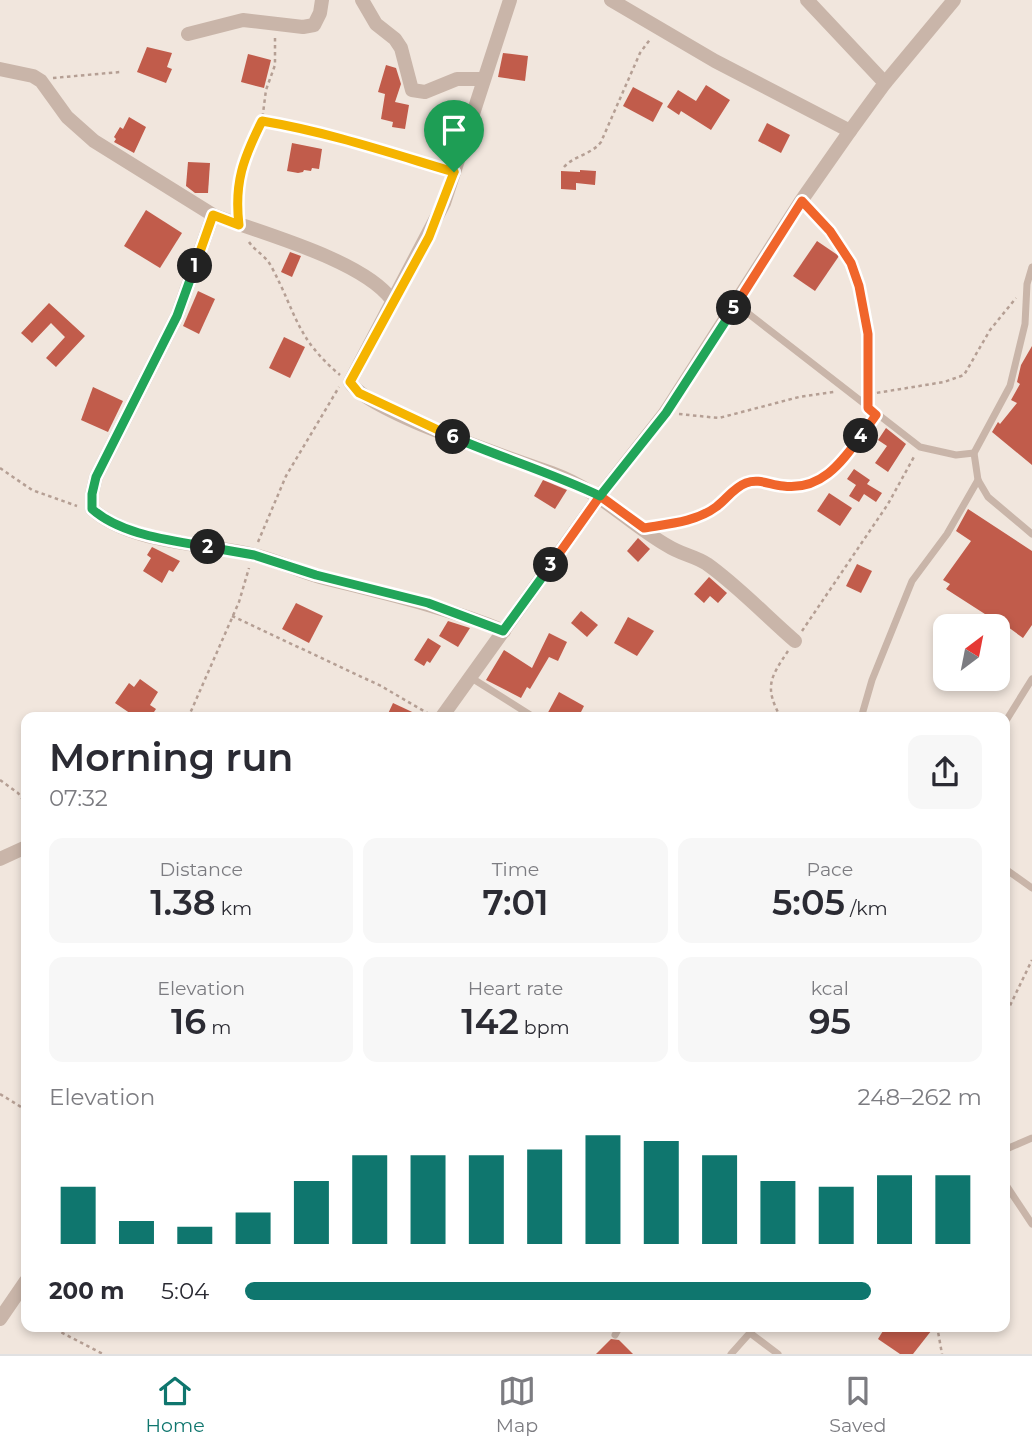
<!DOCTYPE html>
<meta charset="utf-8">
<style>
:root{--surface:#fff;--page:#f7f7f7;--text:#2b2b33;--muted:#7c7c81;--line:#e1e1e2;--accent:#0f766e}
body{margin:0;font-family:Montserrat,sans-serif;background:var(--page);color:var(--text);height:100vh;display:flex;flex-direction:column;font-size:26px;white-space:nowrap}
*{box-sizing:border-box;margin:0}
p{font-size:23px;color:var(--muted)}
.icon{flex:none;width:38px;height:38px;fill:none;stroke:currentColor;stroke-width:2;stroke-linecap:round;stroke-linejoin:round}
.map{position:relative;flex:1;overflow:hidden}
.drawer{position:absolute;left:21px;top:712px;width:989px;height:620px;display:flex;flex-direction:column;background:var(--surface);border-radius:14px;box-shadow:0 4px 10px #0003}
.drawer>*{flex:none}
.needle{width:46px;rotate:32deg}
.tools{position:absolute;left:933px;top:614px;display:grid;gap:14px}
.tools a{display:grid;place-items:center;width:77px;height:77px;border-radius:14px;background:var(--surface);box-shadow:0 4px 10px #0003;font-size:35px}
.pin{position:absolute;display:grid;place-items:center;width:60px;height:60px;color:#fff;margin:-72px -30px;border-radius:50% 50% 50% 0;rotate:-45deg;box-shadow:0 0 7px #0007}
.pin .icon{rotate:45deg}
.km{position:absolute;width:35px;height:35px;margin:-18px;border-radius:50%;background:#222;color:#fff;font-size:19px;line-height:35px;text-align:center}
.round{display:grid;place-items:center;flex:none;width:74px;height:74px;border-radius:14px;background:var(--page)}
.overview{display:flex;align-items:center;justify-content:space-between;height:119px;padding:0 28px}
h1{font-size:38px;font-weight:600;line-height:52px}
.figures{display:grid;grid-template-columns:repeat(3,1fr);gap:10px;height:119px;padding:7px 28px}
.figures div{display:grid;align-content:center;border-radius:14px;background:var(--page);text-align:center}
.figures b{font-size:35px;font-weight:600}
.figures small{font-size:19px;font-weight:400}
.figures p{font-size:19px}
.chart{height:196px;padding:14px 28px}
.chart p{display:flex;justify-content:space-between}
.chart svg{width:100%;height:126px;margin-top:7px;stroke:var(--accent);stroke-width:6}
ul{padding:0 28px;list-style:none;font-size:23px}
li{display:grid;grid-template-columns:112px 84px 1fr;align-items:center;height:52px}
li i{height:18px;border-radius:9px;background:var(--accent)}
.tab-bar{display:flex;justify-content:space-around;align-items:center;height:98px;border-top:2px solid var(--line);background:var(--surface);font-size:19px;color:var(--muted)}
.tab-bar a{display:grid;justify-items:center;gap:4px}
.tab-bar .selected{color:var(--accent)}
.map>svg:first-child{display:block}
</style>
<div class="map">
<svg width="1032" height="1354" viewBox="0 0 1032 1354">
<rect width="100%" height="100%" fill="#f1e6dd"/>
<g fill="#c15c4b">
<path d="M147 47 172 53 167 67 172 69 166 83 137 72Z"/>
<path d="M503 53 528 56 525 81 498 77Z"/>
<path d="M248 54 271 60 264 88 241 82Z"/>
<path d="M386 65 396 68 401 84 395 102 409 105 405 129 392 127 393 122 381 119 385 94 378 92Z"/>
<path d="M706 85 730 100 711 130 681 111 679 115 667 107 678 90 696 101Z"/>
<path d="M633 87 663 103 653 122 623 106Z"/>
<path d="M129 117 146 127 134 153 114 142 116 139 114 137 120 127 123 129Z"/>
<path d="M767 123 790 135 781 153 758 141Z"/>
<path d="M292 143 322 149 319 169 312 168 311 171 304 170 303 172 298 173 287 171Z"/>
<path d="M188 162 210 163 208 193H195L186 186Z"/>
<path d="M580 170 596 171 595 185 576 183V190L561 189V171L580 172Z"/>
<path d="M146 210 182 233 160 268 124 246Z"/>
<path d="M817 241 839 256 815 291 793 276Z"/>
<path d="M290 252 301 256 292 277 281 272Z"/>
<path d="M198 291 215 299 199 334 183 326Z"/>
<path d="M49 303 85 336 56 367 46 358 65 337 51 323 32 343 21 333Z"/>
<path d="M284 337 305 347 290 378 269 368Z"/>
<path d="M1032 346V465L992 432 998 422 1000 424 1017 403 1011 400 1020 384 1017 382 1021 365Z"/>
<path d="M93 387 123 401 108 432 81 420Z"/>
<path d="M886 428 906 444 888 472 875 463 887 446 878 440Z"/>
<path d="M854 469 870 480 867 484 882 493 876 502 864 494 859 502 849 496 856 485 847 479Z"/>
<path d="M543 480 567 490 555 509 534 496Z"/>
<path d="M829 493 852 508 840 526 817 511Z"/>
<path d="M968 509 1032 551V625L1023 638 990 614 988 616 946 589 950 584 943 580 971 541 956 531Z"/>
<path d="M638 538 650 549 638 562 627 551Z"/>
<path d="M152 547 180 561 173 572 169 570 162 583 143 571 151 558 147 555Z"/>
<path d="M857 564 872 571 861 593 846 586Z"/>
<path d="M709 577 727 593 718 603 710 596 704 603 694 594Z"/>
<path d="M296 603 323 616 309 643 282 629Z"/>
<path d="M581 611 598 625 587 637 571 623Z"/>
<path d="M628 617 654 631 637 656 614 643Z"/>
<path d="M448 621 470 628 458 647 439 636Z"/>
<path d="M549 633 567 642 558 661 549 657 530 689 527 687 521 698 486 680 504 650 532 668Z"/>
<path d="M428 638 441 646 430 663 427 661 424 666 414 660Z"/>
<path d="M140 679 158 692 150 705 156 709 150 718H137L115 703 129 683 134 687Z"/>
<path d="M559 692 584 706 578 718H545Z"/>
<path d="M393 703 425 718H386Z"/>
<path d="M886 1326H935L913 1354H900L878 1339Z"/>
<path d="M611 1339 619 1340 633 1354H596Z"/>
</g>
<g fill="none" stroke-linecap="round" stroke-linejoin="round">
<g stroke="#b59f94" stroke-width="2.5" stroke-dasharray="3.5 3.5" stroke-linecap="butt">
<path d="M53 78 120 72"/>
<path d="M262 121C323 132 381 150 441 168"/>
<path d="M564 167C575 155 591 155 601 142L640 53 651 38"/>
<path d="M237 210 241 167 262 121 266 90 275 65V38"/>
<path d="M811 211C865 268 871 319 867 395"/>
<path d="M249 242C255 251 266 256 271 266 297 314 295 337 340 375"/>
<path d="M870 394 944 382 964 375 990 330 1016 298"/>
<path d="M679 414 719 418 799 397 834 392"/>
<path d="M0 468 32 490 77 506"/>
<path d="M661 526C680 523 700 519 716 507 726 499 733 488 745 483 758 478 769 484 782 486 826 493 849 452 871 421"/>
<path d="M258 542 286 476 339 387"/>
<path d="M232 616 381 686 429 714"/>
<path d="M802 631 888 504 915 455"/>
<path d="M188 718 239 602 249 568"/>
<path d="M781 718C764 687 770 678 788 651"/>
<path d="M0 780 18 793 26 804"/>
<path d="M1004 1018 1032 960"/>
<path d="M0 1094 26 1110"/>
<path d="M49 1326 103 1354"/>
<path d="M937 1326 942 1354"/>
</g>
<g stroke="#c9b5a9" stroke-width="7">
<path d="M1032 267 1027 284 1025 324 1010 386 974 453 978 480 988 497 1032 534"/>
<path d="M736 304 920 447 956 455 974 453"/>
<path d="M470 677 535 718"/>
<path d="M861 718 872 680 912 581 947 534 978 480"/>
<path d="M1004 724 1032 679"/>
<path d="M1004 868 1032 888"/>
<path d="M1004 1150 1032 1138"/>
<path d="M1004 1182 1032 1224"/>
<path d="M750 1333 778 1354"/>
<path d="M615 1335 620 1326"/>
<path d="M731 1354 756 1326"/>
</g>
<g stroke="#c9b5a9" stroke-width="14">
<path d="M362 0 376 24 395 39 401 48 412 90 425 92 457 79H483"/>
<path d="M510 0 444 203 350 382C366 411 515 460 552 473 601 491 626 522 668 546 680 554 695 556 707 564 738 586 766 616 795 641"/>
<path d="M611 0 715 61 850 131"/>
<path d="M807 0 885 83"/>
<path d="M188 34 243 20 303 27 314 25 320 13 322 0"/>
<path d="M0 69 33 76 41 81 67 117 94 141 213 215C261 233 363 260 392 300"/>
<path d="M213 215 177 316 96 477 92 494V509C131 544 205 543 254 555 277 560 298 571 320 577 383 593 443 606 504 631"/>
<path d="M441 718 600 496 665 413 801 201 850 131 885 83 954 0"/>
<path d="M0 859 26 847"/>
<path d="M0 1319 26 1281"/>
</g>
</g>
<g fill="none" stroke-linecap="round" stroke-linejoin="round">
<g stroke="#fff" stroke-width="14">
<path id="split-1" d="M195 266 213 215 239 225C234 183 243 159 262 121 328 132 390 153 454 172"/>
</g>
<g stroke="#fff" stroke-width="14">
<path id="split-2" d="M195 266 177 316 96 477 92 494V509C121 535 170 540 208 547"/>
</g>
<g stroke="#fff" stroke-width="14">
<path id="split-3" d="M208 547 254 555 316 575 428 603 503 631 551 565"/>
</g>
<g stroke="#fff" stroke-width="14">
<path id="split-4" d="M551 565 600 496 644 528C668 524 696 522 716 507 727 499 733 488 746 483 759 478 770 485 783 486 821 491 841 463 861 436"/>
</g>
<g stroke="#fff" stroke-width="14">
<path id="split-5" d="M734 308 802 201 830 231 851 263 859 286 868 334V408L876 415 861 436"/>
</g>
<g stroke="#fff" stroke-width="14">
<path id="split-6" d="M453 437C502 458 552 473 600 496L666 413 734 308"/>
</g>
<g stroke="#fff" stroke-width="14">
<path id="split-7" d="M453 437 359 393 350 382 429 237 454 172"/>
</g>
<use href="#split-1" stroke="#f5b400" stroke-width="9"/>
<use href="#split-2" stroke="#22a559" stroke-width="9"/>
<use href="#split-3" stroke="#22a559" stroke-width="9"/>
<use href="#split-4" stroke="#f0652b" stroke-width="9"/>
<use href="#split-5" stroke="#f0652b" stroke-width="9"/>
<use href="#split-6" stroke="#22a559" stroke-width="9"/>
<use href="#split-7" stroke="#f5b400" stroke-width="9"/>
</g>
</svg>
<div class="tools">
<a><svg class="needle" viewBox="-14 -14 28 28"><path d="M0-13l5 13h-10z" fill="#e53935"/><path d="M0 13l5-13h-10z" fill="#7c7c81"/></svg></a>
</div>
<div class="pin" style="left:454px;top:172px;background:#1e9e55"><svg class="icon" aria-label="arrive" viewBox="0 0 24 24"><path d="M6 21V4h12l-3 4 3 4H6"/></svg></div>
<b class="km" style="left:195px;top:266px">1</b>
<b class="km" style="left:208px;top:547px">2</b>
<b class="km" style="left:551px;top:565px">3</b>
<b class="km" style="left:861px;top:436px">4</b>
<b class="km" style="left:734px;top:308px">5</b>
<b class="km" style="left:453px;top:437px">6</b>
<section class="drawer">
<div class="overview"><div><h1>Morning run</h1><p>07:32</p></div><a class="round"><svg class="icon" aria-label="share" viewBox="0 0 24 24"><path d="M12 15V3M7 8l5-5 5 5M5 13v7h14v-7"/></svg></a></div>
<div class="figures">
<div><p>Distance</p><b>1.38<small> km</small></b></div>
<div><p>Time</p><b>7:01</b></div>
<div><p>Pace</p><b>5:05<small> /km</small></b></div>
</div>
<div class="figures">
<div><p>Elevation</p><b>16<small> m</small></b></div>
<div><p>Heart rate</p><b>142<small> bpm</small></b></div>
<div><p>kcal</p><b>95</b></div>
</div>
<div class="chart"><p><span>Elevation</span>248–262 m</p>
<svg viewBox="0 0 160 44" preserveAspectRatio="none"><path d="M5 44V24M15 44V36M25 44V38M35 44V33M45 44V22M55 44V13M65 44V13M75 44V13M85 44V11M95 44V6M105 44V8M115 44V13M125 44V22M135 44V24M145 44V20M155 44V20"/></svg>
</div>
<ul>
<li><b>200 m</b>5:04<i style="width:85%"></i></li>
</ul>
</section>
</div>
<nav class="tab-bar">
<a class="selected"><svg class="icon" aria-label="home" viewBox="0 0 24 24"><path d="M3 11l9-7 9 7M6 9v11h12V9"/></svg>Home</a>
<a><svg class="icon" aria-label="map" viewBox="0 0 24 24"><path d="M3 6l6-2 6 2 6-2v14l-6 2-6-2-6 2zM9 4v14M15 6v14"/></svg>Map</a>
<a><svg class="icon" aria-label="saved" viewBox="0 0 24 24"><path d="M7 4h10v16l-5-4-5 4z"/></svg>Saved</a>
</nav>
